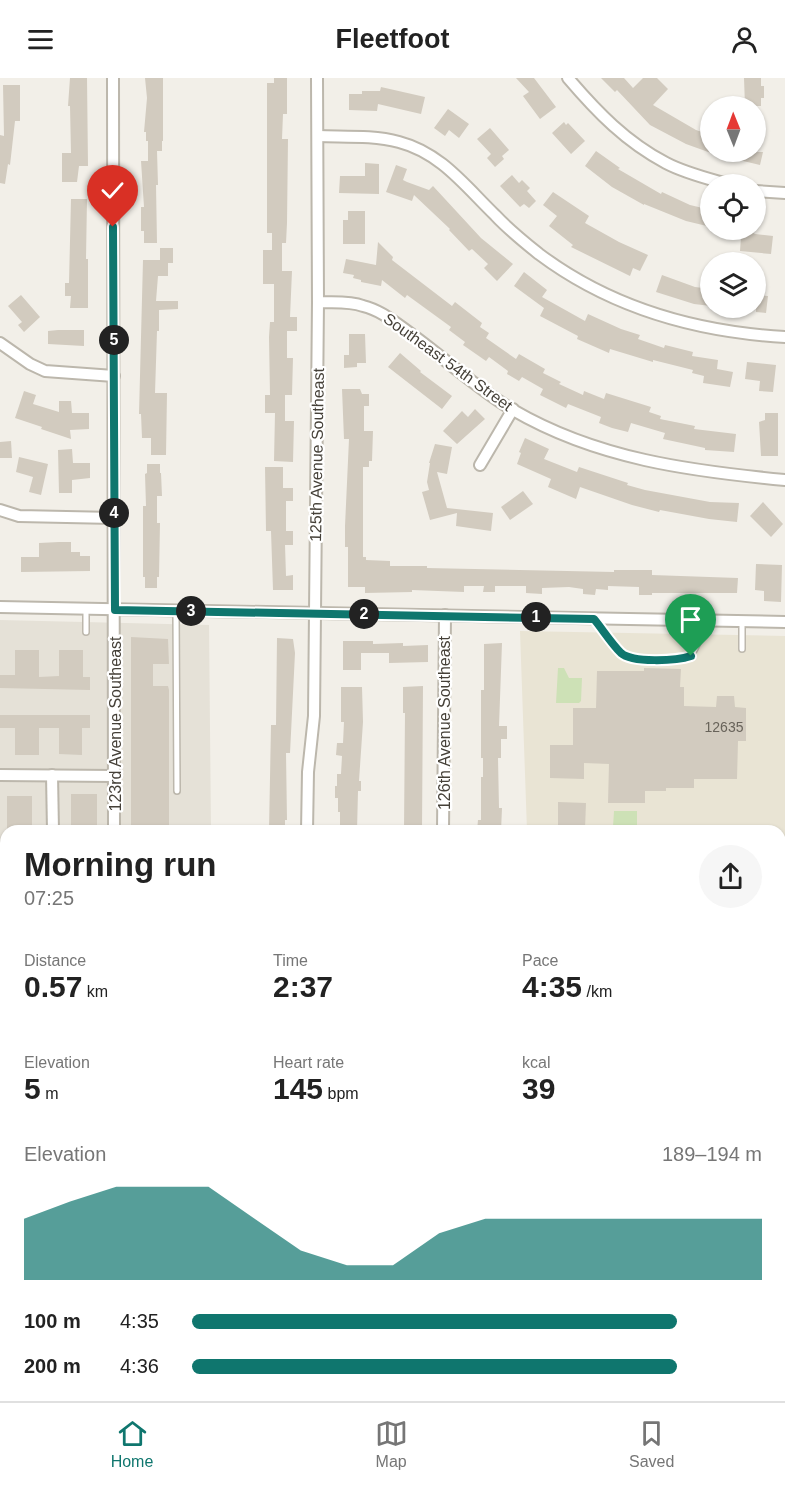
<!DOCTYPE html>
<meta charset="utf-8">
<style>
:root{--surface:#fff;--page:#f6f6f6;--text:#222;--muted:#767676;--line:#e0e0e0;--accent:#0f766e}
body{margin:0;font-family:Helvetica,sans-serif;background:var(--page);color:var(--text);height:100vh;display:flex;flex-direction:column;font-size:22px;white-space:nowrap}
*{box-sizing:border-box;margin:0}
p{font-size:20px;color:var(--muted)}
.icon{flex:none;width:33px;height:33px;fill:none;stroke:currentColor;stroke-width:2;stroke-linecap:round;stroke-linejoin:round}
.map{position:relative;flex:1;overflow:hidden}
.details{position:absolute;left:0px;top:747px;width:786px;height:576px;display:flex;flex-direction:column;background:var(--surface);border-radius:18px 18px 0 0;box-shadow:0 2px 4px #0004}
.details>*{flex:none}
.needle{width:39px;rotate:359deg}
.tools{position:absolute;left:700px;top:18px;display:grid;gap:12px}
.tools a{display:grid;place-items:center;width:66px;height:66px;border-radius:50%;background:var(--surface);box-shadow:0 2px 4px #0004;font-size:30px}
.pin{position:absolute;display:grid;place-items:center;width:51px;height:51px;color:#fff;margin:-62px -26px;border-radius:50% 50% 50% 0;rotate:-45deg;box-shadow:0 0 6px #0007}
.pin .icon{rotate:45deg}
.km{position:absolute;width:30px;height:30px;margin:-15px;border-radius:50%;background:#222;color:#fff;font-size:16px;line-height:30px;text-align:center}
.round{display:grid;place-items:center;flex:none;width:63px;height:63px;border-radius:32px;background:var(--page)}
.summary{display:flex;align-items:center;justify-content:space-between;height:102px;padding:0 24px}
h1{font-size:33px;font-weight:700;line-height:45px}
.stats{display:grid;grid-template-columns:repeat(3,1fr);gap:9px;height:102px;padding:6px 24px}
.stats div{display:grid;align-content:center}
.stats b{font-size:30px;font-weight:700}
.stats small{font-size:16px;font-weight:400}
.stats p{font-size:16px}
.chart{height:168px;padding:12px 24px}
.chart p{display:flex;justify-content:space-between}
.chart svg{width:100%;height:108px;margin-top:6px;fill:var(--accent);opacity:.7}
ul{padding:0 24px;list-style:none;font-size:20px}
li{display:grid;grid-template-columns:96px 72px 1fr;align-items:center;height:45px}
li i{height:15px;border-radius:8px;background:var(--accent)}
header{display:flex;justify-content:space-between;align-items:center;height:78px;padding:0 24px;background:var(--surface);font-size:27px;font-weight:700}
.dock{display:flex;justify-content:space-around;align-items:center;height:84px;border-top:2px solid var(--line);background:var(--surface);font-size:16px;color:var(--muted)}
.dock a{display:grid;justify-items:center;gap:3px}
.dock .active{color:var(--accent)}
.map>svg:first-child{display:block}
</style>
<header><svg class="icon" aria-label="menu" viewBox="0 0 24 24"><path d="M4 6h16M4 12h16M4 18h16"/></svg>Fleetfoot<svg class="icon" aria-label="person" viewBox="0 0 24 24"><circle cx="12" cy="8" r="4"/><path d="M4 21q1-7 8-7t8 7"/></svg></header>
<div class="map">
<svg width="785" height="1323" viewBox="0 0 785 1323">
<rect width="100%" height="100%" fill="#f2efe8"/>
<g fill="#e5e1d7">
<path d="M0 542 209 547 211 753H6V1106H0Z"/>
<path d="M780 1295 785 1297V1323H202V1317H780Z"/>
</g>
<path fill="#e9e4d4" d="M520 553 785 558V1053L780 1051V753H527Z"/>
<g fill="#cde1b6">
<path d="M558 590H564L569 600H582L581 623 579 625H556Z"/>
<path d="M614 733H637V749H613Z"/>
</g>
<g fill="#d2cbbf">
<path d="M70 0H87L88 88H79L77 104H62V75H71L70 28H68Z"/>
<path d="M145 0H163V63H162V73H157L158 107H156L157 165H144V153H141V129H144L141 83H148V63H146V54H144L147 20Z"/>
<path d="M274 0H287V36H283L282 61H288L287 145 286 165H282V193H292L290 239H297V253H287V280H293L292 317H285V343H294L293 384 274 383 275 335H265V317H270L269 259 270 244H274V206H263V172H272V155H267V5H274Z"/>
<path d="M516 0H534L556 29 540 41 523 18 529 14Z"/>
<path d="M601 0H624L633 10 643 0H657L668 11 653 27 696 52 711 57V75L686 66 650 47 617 12 615 14Z"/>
<path d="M744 0H761V8H764V20H761V28H745Z"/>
<path d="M3 7H20V43H15L10 87 8 86 5 106 0 105V57L4 58Z"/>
<path d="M381 9 425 19 421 36 378 26 377 33 349 32V16H362V13H380Z"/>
<path d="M448 31 469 46 459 60 449 52 445 58 434 50Z"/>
<path d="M564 44 566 47 568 45 585 63 571 76 552 55Z"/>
<path d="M490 50 509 72 502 78 504 81 495 89 487 80 491 76 477 61Z"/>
<path d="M596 73 620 90 618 91 661 116 662 114 690 127 711 132V149L686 143 644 126V127L612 109 585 88Z"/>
<path d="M718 74H763L760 87 718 77Z"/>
<path d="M365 85 379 86V116L339 115 340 98H365Z"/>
<path d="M396 87 407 91 403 102 407 104 429 112 433 108 481 160 513 186 497 203 484 190 488 186 472 171 469 173 449 152 450 151 414 117 412 123 386 114Z"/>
<path d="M512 97 519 105 522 102 530 110 527 113 536 123 529 130 524 126 520 129 500 108Z"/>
<path d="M553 114 589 138 585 145 619 164 648 177 640 193 633 190 630 198 571 169 573 167 549 148 557 138 543 127Z"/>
<path d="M71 121H87L86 181H88V230H70L71 218H65V205H69Z"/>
<path d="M348 133H365V166H343V142H348Z"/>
<path d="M723 152H752V154L755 156 773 158 771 176 740 173 741 159 723 154Z"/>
<path d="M378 164 393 179 392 182 452 228 455 224 482 245 480 249 489 255 486 260 516 281 519 276 545 291 543 295 561 304 559 306 583 317 584 313 604 321 606 315 651 329 649 334 661 338 660 341 695 348 694 351 736 356 734 374 705 372V370L663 361 665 355 631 345 628 354 612 350 599 345 601 339 568 326 566 330 540 317 543 311 522 299 519 303 507 296 508 293 489 279 486 283 463 267 465 264 449 252 451 249 407 217 405 220 382 202 381 208 361 204V202L353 200 354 197 343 195 346 181 376 187Z"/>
<path d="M160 170H173V185H168V198H158L156 223H178V231L159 232V253H157L155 315H167L166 377H151V360H142L141 336H139L143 182H160Z"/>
<path d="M524 194 547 212 542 219 585 243 588 236 621 251 640 257 638 261 664 270 665 267 693 274 692 278 718 282 717 291 733 294 730 309 703 305 704 298 692 295 693 292 653 282V284L610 271 609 275 577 261 578 258 540 238 544 230 514 208Z"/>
<path d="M662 197 695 209 711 211V228L694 226 656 214Z"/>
<path d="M21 217 40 239 24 254 18 247 22 244 8 228Z"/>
<path d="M756 217 768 218 766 235 756 234Z"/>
<path d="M58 252H84V268L48 266V253Z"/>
<path d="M349 256H365L366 285H357V289L344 290V277H349Z"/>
<path d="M400 275 421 293 420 294 452 318 442 331 388 289Z"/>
<path d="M747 284 776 287 773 314 759 313 760 303 745 301Z"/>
<path d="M342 311H360L362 316H369V328H364V353H373L372 383H369V389H363V479H366V482L390 483V488H427V490L614 494V492H652V497L738 500 737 515H652V517H639V509L608 508V512L596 511 595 517 583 516V511L569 509 542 510V516L526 515V508H495V514H483L484 508H464V514L412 512V514L365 515V509H348V469H345V448L349 361H344Z"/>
<path d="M24 313 36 317 33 326 59 334V323H71L72 335H89V351L70 352 71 361 41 351 42 349 15 340Z"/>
<path d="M475 331 485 341 457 366 443 353 462 333 468 339Z"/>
<path d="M765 335H778V378H761L759 344 765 342Z"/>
<path d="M525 360 549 371 544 381 577 394 579 389 628 405 627 407 645 412 710 424 739 425 737 444 709 441 660 432 659 434 632 427 580 409 576 421 548 409 551 401 517 386 521 375 519 374Z"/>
<path d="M11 363 12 380H0V364Z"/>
<path d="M435 366 452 369 447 396 437 394 447 430 493 435 491 453 456 448 457 435 430 442 422 414 429 412 427 404 430 385H429Z"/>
<path d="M72 371 73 385H90V400L72 402V415H59L58 372Z"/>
<path d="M19 379 48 386 41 417 29 414 33 399 16 394Z"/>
<path d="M147 386H160V395H161L162 418H157V445H160L159 499H157V510H145V499H143V428H146L145 396 147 395Z"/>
<path d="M265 389H283V410H293V423H286V453H293V467H285L286 498 293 497V512H273L271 453H266Z"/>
<path d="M523 413 533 426 510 442 501 429Z"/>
<path d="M763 424 783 446 771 459 750 438Z"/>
<path d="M59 464H71V474H80V478H90V493L21 494V479H39V465Z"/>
<path d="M756 486 782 487 781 524 764 523V513L755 512Z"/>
<path d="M131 559 168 561 169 586H153V608H168L169 612V753H131Z"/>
<path d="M277 560 293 561 295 575 290 675H286L287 742H285V753H269L271 647H276Z"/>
<path d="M343 563H373V566L403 565V568L428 567V584L389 585V575H361V592H343Z"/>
<path d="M502 565 499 648H507V661H501V680H498L499 730H502L501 753H477L478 742H481V699H483V680H481V612H484V566Z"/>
<path d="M15 572H39V599L59 598V572H83V599H90V612L0 610V597H15Z"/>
<path d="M644 590 681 591 680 609H684V628L716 629 717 618H734L735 629 746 630V663H738L737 701H694V710H666V713H645V725H608L609 686 584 685V701L550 700V667H573V630H596L597 593H644Z"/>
<path d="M423 608 422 753H404L405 635H403V609Z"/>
<path d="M341 609H362L363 644 359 703H361V713H358L357 753H340V734H338V720H335V708H337V696H341L342 678 336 677 337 665H343L344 644H341Z"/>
<path d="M0 637H90V650H82V677L59 676V650H39V677H15V650H0Z"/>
<rect x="71" y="716" width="26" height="37"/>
<rect x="7" y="718" width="25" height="35"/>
<path d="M558 724 586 725 585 751H558Z"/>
</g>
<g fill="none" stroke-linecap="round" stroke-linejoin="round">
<g stroke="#bcb7ac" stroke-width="8">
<g id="service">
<path d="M176 533 177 713"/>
<path d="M594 541C603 552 611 565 621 575 632 586 676 583 691 578L709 544"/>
<path d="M742 544V571"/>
<path d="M86 554V531"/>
</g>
</g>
<g stroke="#bcb7ac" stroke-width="14">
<g id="minor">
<path d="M113 0 114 753"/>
<path d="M568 0C597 34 626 64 666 85 685 95 706 100 727 106"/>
<path d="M318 58C344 59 373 57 399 64 441 75 465 108 495 137 508 151 524 164 539 176 611 230 697 254 785 259"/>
<path d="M756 113 785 115"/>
<path d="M318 224C333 225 349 223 363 228 380 232 393 243 407 253 441 277 477 311 513 332 597 381 690 393 785 402"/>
<path d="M0 265 30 286 45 293 114 298"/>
<path d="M480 387 513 331"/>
<path d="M0 432 19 438 114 440"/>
<path d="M0 529 785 544"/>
<path d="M0 697 114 698"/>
<path d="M52 697 53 753"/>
<path d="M307 753 308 694 314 638 318 224 317 0"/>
<path d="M443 753 445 537"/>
<path d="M0 937H6"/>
<path d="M780 1133 785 1134"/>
<path d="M0 1284H6"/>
<path d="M311 1317V1323"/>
<path d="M489 1317 504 1323"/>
<path d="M468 1323 470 1317"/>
</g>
</g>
<g stroke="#bcb7ac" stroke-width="16">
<g id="tertiary">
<path d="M0 1119H6"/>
<path d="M780 1287 785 1288"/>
<path d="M112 1323V1317"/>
</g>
</g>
<path stroke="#bcb39f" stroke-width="2" stroke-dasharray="3 3" stroke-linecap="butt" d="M780 996 785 999"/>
<use href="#service" stroke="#fff" stroke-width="5"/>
<use href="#minor" stroke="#fff" stroke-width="10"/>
<use href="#tertiary" stroke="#fff" stroke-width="14"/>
</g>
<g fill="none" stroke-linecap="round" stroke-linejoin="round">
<g stroke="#fff" stroke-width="12">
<path id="route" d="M113 149 115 532 594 541C603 552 611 565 621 575 632 585 676 583 691 578"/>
</g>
<use href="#route" stroke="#0f766e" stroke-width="8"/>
</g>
<g text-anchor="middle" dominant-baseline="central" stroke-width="4.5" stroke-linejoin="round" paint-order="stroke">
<g font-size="14" fill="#68635a">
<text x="724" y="649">12635</text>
</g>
<g font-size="16" fill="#454038" stroke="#fff">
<text transform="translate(448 284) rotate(36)">Southeast 54th Street</text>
<text transform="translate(317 377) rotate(-89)">125th Avenue Southeast</text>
<text transform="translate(444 645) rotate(-90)">126th Avenue Southeast</text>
<text transform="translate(115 646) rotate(-90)">123rd Avenue Southeast</text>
</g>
</g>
</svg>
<div class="tools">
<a><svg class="needle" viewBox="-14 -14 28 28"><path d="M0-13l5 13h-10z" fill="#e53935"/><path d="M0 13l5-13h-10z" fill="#767676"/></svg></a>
<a><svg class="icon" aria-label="locate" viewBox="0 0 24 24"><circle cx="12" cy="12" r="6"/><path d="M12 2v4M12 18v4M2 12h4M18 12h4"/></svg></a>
<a><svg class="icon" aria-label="layers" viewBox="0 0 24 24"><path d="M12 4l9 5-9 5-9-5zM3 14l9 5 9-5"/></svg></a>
</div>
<div class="pin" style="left:691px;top:578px;background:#1e9e55"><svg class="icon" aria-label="arrive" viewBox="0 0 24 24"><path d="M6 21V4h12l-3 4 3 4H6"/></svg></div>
<div class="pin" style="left:113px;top:149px;background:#d93025"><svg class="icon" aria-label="check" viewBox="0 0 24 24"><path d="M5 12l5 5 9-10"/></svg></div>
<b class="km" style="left:536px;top:539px">1</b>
<b class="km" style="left:364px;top:536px">2</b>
<b class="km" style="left:191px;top:533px">3</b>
<b class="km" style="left:114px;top:435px">4</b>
<b class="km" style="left:114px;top:262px">5</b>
<section class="details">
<div class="summary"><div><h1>Morning run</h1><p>07:25</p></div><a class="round"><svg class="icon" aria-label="share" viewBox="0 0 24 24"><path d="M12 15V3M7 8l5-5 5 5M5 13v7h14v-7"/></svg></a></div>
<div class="stats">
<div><p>Distance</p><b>0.57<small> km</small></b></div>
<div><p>Time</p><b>2:37</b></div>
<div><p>Pace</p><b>4:35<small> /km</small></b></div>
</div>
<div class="stats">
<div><p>Elevation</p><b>5<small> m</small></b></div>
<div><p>Heart rate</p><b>145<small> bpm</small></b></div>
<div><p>kcal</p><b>39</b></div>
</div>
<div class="chart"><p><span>Elevation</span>189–194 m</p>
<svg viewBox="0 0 160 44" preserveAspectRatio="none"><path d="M0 44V19L10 12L20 6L30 6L40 6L50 19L60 32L70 38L80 38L90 25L100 19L110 19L120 19L130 19L140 19L150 19L160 19V44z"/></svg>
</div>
<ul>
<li><b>100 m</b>4:35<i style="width:85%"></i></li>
<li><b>200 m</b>4:36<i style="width:85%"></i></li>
</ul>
</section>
</div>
<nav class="dock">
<a class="active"><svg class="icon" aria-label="home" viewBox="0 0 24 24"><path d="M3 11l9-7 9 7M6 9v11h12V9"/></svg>Home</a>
<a><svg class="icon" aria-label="map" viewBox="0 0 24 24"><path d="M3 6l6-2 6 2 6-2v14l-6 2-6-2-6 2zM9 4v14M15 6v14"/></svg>Map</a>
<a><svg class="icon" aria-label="saved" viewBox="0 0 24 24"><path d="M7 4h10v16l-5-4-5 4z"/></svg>Saved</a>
</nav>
